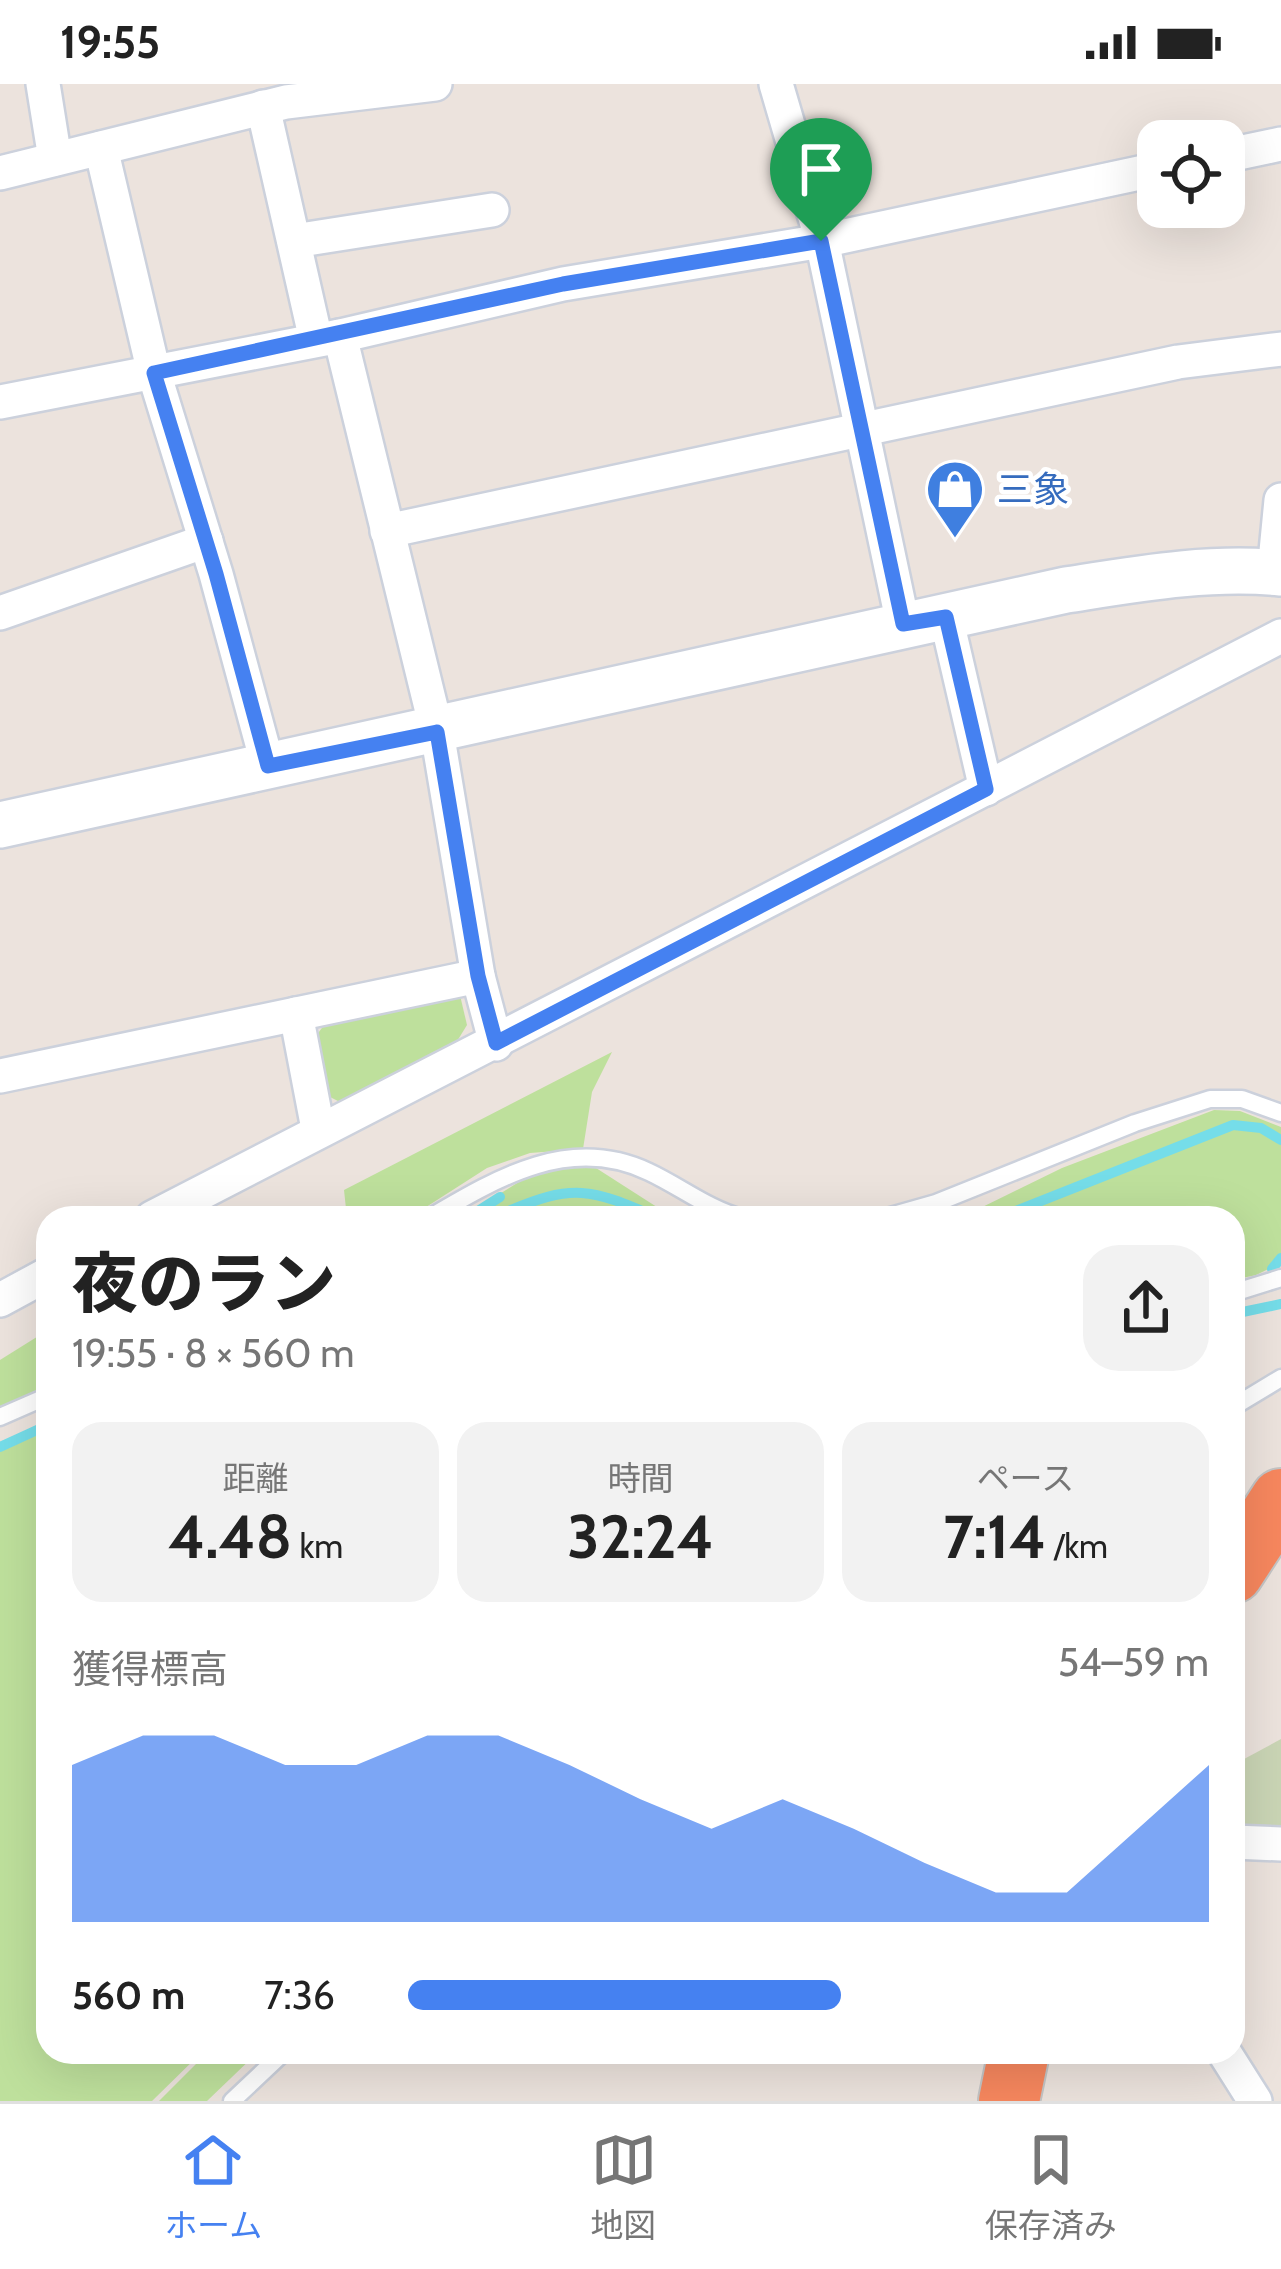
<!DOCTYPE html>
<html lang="ja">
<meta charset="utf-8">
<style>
:root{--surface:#fff;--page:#f2f2f2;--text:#222;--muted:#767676;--line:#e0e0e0;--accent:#4581f1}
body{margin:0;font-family:Cabin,"Noto Sans JP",sans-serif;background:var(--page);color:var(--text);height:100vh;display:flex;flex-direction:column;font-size:45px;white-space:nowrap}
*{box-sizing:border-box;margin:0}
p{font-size:39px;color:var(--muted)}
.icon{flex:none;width:66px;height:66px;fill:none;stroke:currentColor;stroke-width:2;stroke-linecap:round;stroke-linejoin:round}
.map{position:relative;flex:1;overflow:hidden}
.sheet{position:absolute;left:36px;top:1122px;width:1209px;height:858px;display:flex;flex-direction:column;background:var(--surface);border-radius:36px;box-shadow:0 12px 48px #0002}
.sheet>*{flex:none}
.controls{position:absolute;left:1137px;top:36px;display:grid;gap:24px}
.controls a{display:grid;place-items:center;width:108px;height:108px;border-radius:24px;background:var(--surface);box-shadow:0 12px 48px #0002;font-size:60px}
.pin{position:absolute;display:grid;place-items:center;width:102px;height:102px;color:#fff;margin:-123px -51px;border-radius:50% 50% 50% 0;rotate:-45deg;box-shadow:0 0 12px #0007}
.pin .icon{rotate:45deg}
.round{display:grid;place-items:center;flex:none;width:126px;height:126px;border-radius:36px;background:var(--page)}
.head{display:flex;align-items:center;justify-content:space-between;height:204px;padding:0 36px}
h1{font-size:66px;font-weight:800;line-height:90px}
.metrics{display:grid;grid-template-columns:repeat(3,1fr);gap:18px;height:204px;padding:12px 36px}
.metrics div{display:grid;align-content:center;border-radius:30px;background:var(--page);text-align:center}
.metrics b{font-size:60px;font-weight:800}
.metrics small{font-size:33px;font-weight:400}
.metrics p{font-size:33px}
.chart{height:336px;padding:24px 36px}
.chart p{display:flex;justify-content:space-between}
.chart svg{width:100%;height:216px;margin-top:12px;fill:var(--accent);opacity:.7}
ul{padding:0 36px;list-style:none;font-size:39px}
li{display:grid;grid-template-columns:192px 144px 1fr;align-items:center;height:90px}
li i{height:30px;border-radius:15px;background:var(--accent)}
.status{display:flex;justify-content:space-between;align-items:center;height:84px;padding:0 60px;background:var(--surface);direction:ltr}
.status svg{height:33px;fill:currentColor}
.menu{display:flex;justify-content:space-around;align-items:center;height:168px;border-top:3px solid var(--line);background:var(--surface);font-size:33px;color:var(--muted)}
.menu a{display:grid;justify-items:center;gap:6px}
.menu .active{color:var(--accent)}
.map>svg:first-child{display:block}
</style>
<div class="status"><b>19:55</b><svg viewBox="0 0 49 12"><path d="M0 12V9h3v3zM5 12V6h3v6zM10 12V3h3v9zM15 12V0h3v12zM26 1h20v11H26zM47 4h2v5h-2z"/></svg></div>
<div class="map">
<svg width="1281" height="2017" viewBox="0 0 1281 2017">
<rect width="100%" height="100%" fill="#ece3dd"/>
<g fill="#bee09c">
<path d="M459 907 467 941 451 967 344 1020 324 1010 313 956 330 933Z"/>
<path d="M612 968 592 1008 583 1065 530 1069 487 1084 409 1134H347L344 1106Z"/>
<path d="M1214 1026 1240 1027 1281 1043V1179L1256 1191 1233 1196V1134H960L1062 1084Z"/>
<path d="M565 1083 596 1084 674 1134H461L522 1096Z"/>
<path d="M48 1246V1302L0 1323V1276Z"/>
<path d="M48 1337V1968H202L152 2017H0V1358Z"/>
<path d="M208 1968H258L207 2017H159Z"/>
</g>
<path fill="#cad5b5" d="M1281 1655V1745L1233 1743V1681Z"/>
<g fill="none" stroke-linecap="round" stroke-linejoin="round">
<g stroke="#75dde9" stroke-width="10">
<path d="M504 1129C573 1099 590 1104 658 1134"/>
<path d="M467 1134 500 1113"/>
<path d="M998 1134 1233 1041 1261 1044 1281 1056"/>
<path d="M1272 1185 1281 1174"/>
<path d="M1233 1230 1281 1220"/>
<path d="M0 1363 48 1341"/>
</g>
<g stroke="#ccd1dc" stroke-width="21">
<g id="lane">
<path d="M429 1134C497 1094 570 1050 649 1088 681 1103 708 1125 742 1134"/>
<path d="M883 1134 936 1119 1135 1039 1210 1015H1242L1281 1029"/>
<path d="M1233 1209 1281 1194"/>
<path d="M1233 1323 1281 1294"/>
<path d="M0 1333 48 1312"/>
<path d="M232 2017 284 1968"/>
</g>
</g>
<g stroke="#ccd1dc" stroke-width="38">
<g id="street">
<path d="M43 0 55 75"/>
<path d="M776 0 822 157 903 540"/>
<path d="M263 23 316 256"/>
<path d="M101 64 154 289 216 490 268 682"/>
<path d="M1224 72 1281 60"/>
<path d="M0 89 286 18 435 0"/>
<path d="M294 157 492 126"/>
<path d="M340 252 437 648 478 892 496 960"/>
<path d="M0 318 340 252 563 200 822 157 1158 85"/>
<path d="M387 447 1178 278 1281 265"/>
<path d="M1274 488 1281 416"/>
<path d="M0 529 206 457"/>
<path d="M946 533 986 705"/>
<path d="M296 930 318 1045"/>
<path d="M0 992 478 892"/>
<path d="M152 1134 1281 552"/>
<path d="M0 1216 48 1190"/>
<path d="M1233 1758 1281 1760"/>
<path d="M1224 1968 1255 2017"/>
</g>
</g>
<g stroke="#ccd1dc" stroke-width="50">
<path id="secondary" d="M0 741 1066 506C1137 495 1209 482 1281 489"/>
</g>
<g stroke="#c4c4c4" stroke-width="64">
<g id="highway">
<path d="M1233 1489 1281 1415"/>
<path d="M1009 2017 1019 1968"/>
</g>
</g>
<use href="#lane" stroke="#fff" stroke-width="16"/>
<use href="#street" stroke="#fff" stroke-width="33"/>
<use href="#secondary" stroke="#fff" stroke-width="45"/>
<use href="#highway" stroke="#f7875e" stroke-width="60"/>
</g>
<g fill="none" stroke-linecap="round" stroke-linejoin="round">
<g stroke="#fff" stroke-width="24">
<path id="route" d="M821 157 903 540 946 533 986 705 496 959 478 892 437 648 268 682 216 490 154 289 563 200Z"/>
</g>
<use href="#route" stroke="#4581f1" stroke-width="15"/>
</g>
<defs>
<g id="shop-pin" transform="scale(3)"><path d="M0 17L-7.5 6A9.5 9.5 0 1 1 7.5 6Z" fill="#3f7fe0" stroke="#fff"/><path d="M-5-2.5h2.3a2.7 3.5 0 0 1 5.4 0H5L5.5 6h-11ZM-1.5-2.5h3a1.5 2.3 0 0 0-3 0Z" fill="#fff"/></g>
</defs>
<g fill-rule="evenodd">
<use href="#shop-pin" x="955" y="405"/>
</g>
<g text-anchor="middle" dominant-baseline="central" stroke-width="9" stroke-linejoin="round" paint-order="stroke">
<g font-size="36" fill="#366cbe" stroke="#fff" text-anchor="start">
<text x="997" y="405">三象</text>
</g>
</g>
</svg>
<div class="controls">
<a><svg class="icon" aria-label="locate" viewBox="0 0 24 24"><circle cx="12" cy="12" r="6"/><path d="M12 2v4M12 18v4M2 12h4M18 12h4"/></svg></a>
</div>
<div class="pin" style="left:821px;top:157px;background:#1e9e55"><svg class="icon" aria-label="arrive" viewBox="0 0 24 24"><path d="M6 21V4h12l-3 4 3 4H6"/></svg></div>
<section class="sheet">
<div class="head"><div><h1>夜のラン</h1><p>19:55 · 8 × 560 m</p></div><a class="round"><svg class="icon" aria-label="share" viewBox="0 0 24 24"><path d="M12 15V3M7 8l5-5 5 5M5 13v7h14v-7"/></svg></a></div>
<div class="metrics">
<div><p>距離</p><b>4.48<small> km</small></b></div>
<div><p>時間</p><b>32:24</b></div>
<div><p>ペース</p><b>7:14<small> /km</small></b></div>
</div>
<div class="chart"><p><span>獲得標高</span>54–59 m</p>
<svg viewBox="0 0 160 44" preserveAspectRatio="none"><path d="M0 44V12L10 6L20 6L30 12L40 12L50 6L60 6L70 12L80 19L90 25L100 19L110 25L120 32L130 38L140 38L150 25L160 12V44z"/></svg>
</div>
<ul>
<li><b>560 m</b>7:36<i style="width:54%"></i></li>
</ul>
</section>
</div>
<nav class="menu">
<a class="active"><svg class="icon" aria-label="home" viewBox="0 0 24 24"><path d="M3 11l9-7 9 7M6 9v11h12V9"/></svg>ホーム</a>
<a><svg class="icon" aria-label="map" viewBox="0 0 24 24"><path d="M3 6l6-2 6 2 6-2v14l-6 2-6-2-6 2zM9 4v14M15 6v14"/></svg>地図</a>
<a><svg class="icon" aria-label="saved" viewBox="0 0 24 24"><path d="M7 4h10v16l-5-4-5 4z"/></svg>保存済み</a>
</nav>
